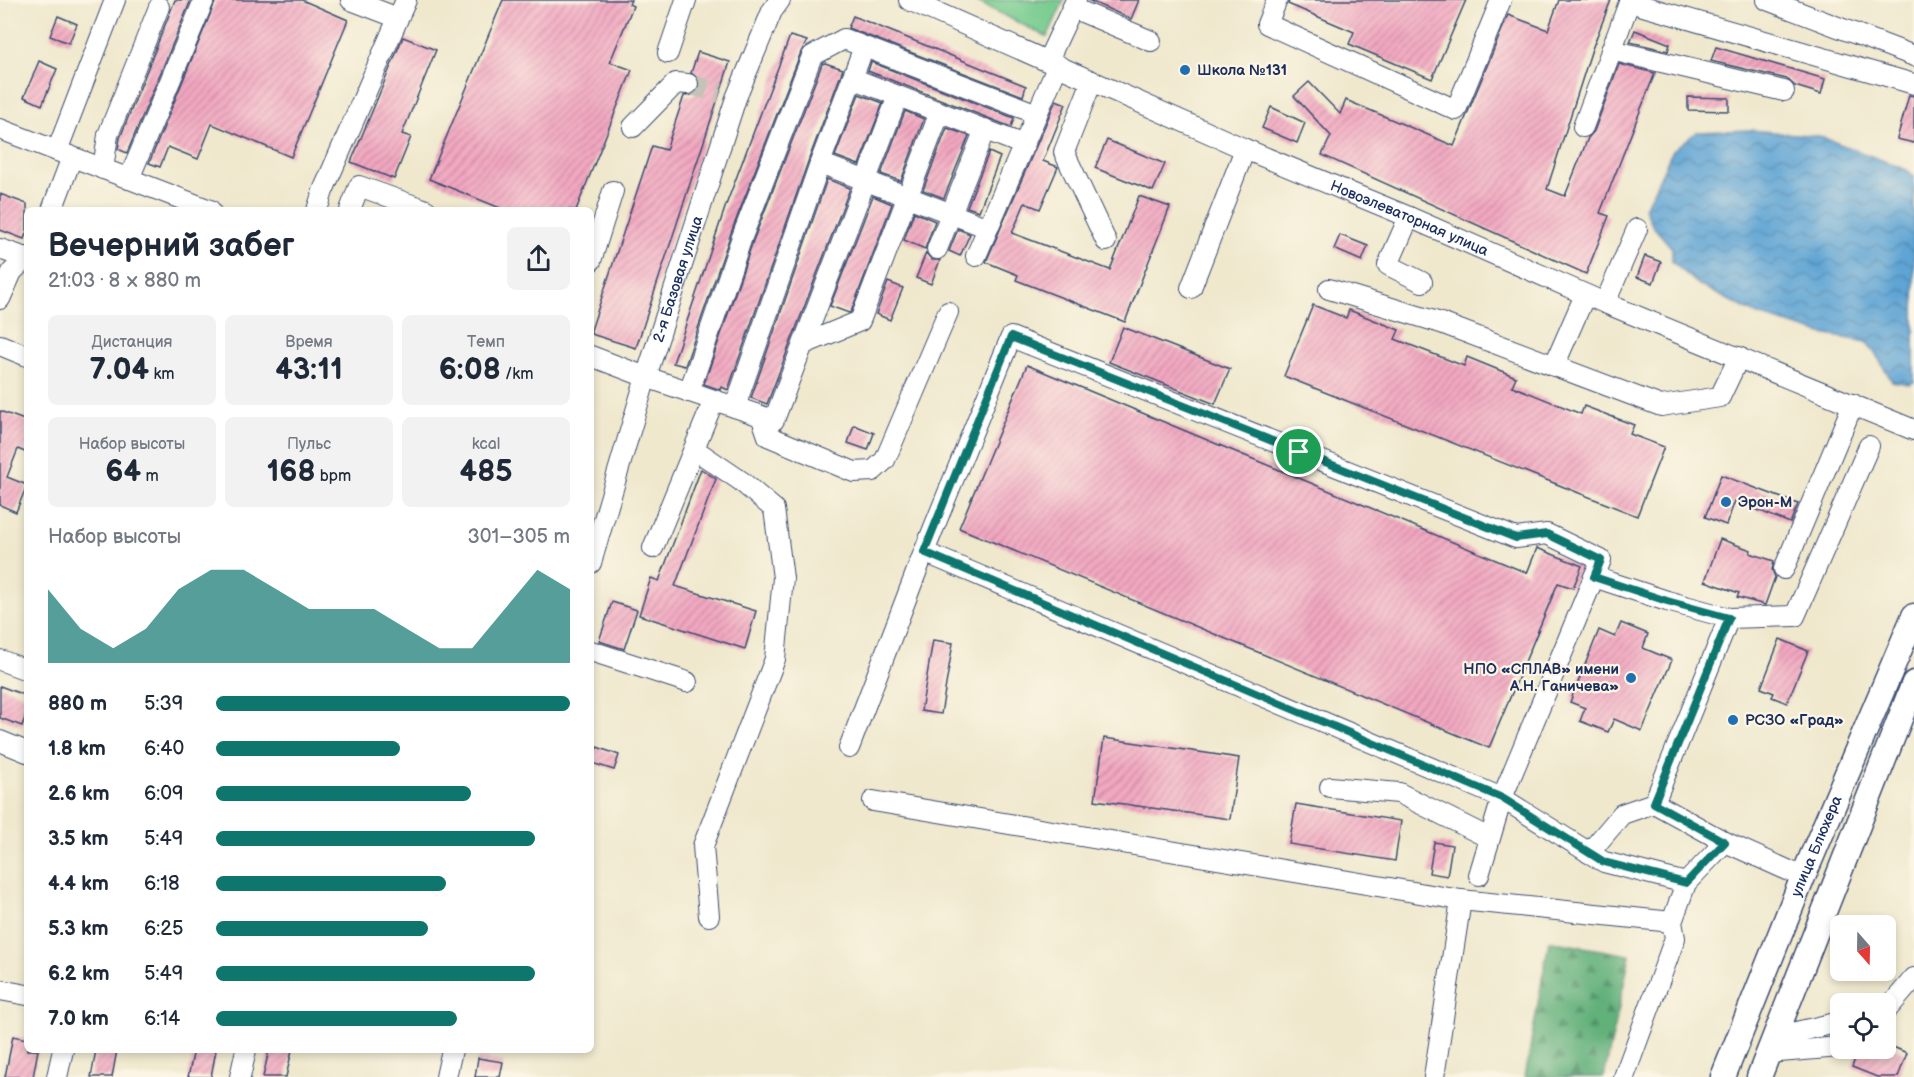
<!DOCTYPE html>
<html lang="ru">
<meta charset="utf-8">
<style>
:root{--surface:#fff;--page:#f2f2f3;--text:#1f2937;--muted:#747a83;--accent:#0f766e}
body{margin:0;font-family:"Balsamiq Sans",sans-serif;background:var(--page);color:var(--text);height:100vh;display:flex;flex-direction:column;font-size:22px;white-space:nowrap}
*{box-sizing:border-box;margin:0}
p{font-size:20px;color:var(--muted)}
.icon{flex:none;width:33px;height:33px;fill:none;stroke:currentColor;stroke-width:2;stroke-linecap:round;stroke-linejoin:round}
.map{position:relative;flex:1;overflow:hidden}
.panel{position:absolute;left:24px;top:207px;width:570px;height:846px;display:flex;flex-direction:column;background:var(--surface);border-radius:9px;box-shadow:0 3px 9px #0003}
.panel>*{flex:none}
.needle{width:39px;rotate:160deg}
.controls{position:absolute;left:1830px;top:915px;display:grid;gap:12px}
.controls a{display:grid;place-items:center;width:66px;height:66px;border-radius:9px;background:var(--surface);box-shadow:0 3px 9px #0003;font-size:30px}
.pin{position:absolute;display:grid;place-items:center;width:51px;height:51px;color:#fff;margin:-26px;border:3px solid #fff;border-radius:50%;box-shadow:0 2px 6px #0007}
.round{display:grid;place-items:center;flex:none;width:63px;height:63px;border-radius:9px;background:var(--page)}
.head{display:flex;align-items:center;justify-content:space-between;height:102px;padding:0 24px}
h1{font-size:33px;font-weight:800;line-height:45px}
.figures{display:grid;grid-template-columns:repeat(3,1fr);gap:9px;height:102px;padding:6px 24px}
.figures div{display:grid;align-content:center;border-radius:9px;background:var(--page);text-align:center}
.figures b{font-size:30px;font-weight:800}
.figures small{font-size:16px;font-weight:400}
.figures p{font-size:16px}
.chart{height:168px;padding:12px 24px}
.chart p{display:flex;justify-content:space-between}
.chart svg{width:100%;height:108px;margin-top:6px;fill:var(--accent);opacity:.7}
ul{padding:0 24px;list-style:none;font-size:20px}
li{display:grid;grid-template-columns:96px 72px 1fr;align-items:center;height:45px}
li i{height:15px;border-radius:8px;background:var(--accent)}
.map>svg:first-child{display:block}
</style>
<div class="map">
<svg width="1914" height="1077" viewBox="0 0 1914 1077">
<defs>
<pattern id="forest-firs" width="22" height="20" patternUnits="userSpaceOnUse" patternTransform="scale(1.5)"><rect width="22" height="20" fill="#62b07a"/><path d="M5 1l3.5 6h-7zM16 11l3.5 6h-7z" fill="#509067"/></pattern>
<pattern id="water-waves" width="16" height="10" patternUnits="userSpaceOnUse" patternTransform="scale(1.5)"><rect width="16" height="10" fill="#5ea4d4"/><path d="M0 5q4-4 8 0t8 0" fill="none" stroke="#4d86af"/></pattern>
<pattern id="building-hatch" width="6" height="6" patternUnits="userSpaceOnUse" patternTransform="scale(1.5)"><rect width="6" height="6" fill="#f3a8c1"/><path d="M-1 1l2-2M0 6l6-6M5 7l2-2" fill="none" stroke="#c489a0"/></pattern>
</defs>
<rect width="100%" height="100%" fill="#fcf5e5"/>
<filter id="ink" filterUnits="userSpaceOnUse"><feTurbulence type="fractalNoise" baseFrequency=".0167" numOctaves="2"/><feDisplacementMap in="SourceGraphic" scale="12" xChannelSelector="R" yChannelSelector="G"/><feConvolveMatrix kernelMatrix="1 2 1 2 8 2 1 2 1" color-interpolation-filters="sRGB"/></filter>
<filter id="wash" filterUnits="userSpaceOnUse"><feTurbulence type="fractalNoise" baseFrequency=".008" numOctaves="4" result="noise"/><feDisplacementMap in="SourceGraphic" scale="24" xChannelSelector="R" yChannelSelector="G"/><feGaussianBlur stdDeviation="1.35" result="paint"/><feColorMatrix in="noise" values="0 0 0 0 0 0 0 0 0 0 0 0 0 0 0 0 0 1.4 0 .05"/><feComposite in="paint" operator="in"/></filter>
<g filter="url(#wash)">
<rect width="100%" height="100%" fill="#efe8cd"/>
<path fill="url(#forest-firs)" stroke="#3e706c" stroke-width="1.5" d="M1549 941 1630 955 1604 1077H1525Z"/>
<path fill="#78cc90" stroke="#4a7e77" stroke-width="1.5" d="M974 0H1064L1047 37Z"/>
<path fill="url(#water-waves)" stroke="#3c6a99" stroke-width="1.5" d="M1750 130 1819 136 1907 170 1914 176V382L1908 384 1892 381 1874 351 1866 342 1822 334 1758 315 1699 285 1672 262V248L1652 225 1645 208 1673 150 1697 132Z"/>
<g id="blocks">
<g fill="url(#building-hatch)">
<path d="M175 0H191L127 153 118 149 120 138Z"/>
<path d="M216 0H302L348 20 291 157 212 124 198 159 168 147 160 167 149 163Z"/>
<path d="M503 0H631L629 4 633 6 610 62 632 70 576 210H505L429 179Z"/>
<path d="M1088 0H1139L1131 19Z"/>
<path d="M1289 0H1466L1432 79 1349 44 1354 32 1288 4Z"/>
<path d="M1559 0H1611L1592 49 1547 189 1565 196 1588 138 1594 131 1619 64 1655 73 1600 213 1609 216 1586 274 1322 155 1331 136 1294 96 1309 82 1340 114 1346 100 1454 146 1508 15 1548 30Z"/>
<path d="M58 16 77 24 69 43 50 36Z"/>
<path d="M853 16 1026 86 1023 96 848 28Z"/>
<path d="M1635 30 1670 44 1668 51 1630 42Z"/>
<path d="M790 36 807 41 801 52 731 233 685 366 673 363 726 205Z"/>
<path d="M403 37 436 50 402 134 411 137 394 179 351 162Z"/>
<path d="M1716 47 1825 79 1821 94 1795 86 1787 79 1711 61Z"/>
<path d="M698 52 730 62 636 348 591 334V330L652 146 666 150 684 96 693 95 698 90 699 79 691 73Z"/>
<path d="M39 61 57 69 42 105 24 97Z"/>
<path d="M871 62 1014 118 1011 127 868 71Z"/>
<path d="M825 63 843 69 809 159 728 390 722 387 721 390 704 384 753 241 822 64Z"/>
<path d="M859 94 883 103 859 165 835 156Z"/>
<path d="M1909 95 1914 96V143L1897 139Z"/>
<path d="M1688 97 1729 98V111L1688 110Z"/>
<path d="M1056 100 1066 104 1043 161 1058 167 1040 209 1025 203 1012 233 1110 270 1139 196 1170 207 1125 322 1016 280 1018 275 986 262Z"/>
<path d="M1271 107 1305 123 1297 143 1262 128Z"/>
<path d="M905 111 924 119 901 181 881 174Z"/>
<path d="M947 128 969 136 944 198 923 190Z"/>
<path d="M1107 140 1165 164 1153 191 1095 168Z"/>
<path d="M989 152 1000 157 979 211 967 207Z"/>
<path d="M827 179 850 188 767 404 751 398Z"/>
<path d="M0 194 27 204V231L24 239 0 230Z"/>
<path d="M873 196 892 204 851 312 849 313 830 306Z"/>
<path d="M914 212 935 221 925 249 904 240Z"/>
<path d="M958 229 970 234 960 256 949 251Z"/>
<path d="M1340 235 1368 246 1362 261 1334 249Z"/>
<path d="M926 253 932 260H940L931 284 916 278Z"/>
<path d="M1645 256 1661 262 1653 283 1637 277Z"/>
<path d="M888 282 903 288 890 320 876 314Z"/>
<path d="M1313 305 1346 318 1349 310 1399 330 1395 339 1464 366 1467 357 1516 377 1512 386 1581 414 1584 406 1634 425 1630 434 1664 447 1637 516 1284 376Z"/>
<path d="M1123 327 1230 369 1215 404 1109 362Z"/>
<path d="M1027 365 1527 573 1537 548 1582 566 1573 588 1558 583 1489 748 959 528Z"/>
<path d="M0 411 27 421V453L18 449 7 477 27 485 16 512 0 505Z"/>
<path d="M854 425 874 433 868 450 848 443Z"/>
<path d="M701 469 716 479 675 586 756 611 745 649 639 615 651 578 659 581Z"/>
<path d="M1721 475 1798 504 1790 523 1735 501 1726 525 1705 517Z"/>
<path d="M1720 539 1751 550 1750 553 1774 561 1772 570 1775 577 1765 605 1737 597 1739 593 1705 581Z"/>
<path d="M612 602 637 610 624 649 599 641Z"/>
<path d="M1621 623 1648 634 1643 648 1672 660 1642 731 1614 719 1608 732 1580 721 1585 708 1570 702 1599 630 1615 637Z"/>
<path d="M1780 639 1808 651 1787 703 1772 697 1774 693 1761 688Z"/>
<path d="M933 640 953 643 941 714 921 711Z"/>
<path d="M0 686 27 696V712L22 726 0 718Z"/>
<path d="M1104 738 1239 758 1230 819 1095 800Z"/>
<path d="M597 747 619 755 614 770 592 763Z"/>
<path d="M1296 804 1401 821 1395 861 1289 844Z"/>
<path d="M1434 842 1452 845 1447 876 1429 873Z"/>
<path d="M13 1036 27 1039V1050H38L33 1077H5Z"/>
<path d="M1886 1044 1907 1053 1898 1077H1877L1852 1067 1859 1048H1886Z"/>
<path d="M96 1050H117L112 1077H91Z"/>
<path d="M194 1050H216L211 1077H188Z"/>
<path d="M269 1050H292L286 1077H263Z"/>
<path d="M478 1058 503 1062 500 1077H475Z"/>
</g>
</g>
</g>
<g filter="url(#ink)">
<use href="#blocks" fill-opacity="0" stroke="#3b4b6f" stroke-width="1.5"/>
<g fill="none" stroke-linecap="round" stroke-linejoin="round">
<path stroke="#c5c3b7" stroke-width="20" stroke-dasharray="20 10" stroke-linecap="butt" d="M688 84 720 93"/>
<g stroke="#3b4b6f" stroke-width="22">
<g id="minor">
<path d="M351 0 398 18"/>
<path id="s1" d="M909 0 1245 149 1409 217 1605 303 1914 430"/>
<path d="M1277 0 1267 24 1456 110 1501 0"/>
<path d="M1767 0 1914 56"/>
<path d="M1629 2 1914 84"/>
<path d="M1073 8 1151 41"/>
<path d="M1611 50 1784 91"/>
<path d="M668 53 686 0"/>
<path d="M1048 60 1076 0"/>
<path d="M852 78 1024 145"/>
<path d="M1092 81 1064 152 1106 241"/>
<path d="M633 127 676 83 688 84"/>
<path d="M1583 127 1630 0"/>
<path d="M0 129 210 210"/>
<path d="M57 151 115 0"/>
<path d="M820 163 988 228"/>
<path d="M103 169 108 135 159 7"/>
<path d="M129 179 204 0"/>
<path d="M52 210 72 157"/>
<path d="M317 210 323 191 406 0"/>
<path d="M350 210 359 186 426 210"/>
<path d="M1409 217 1388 265 1422 282"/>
<path d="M0 249 26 258"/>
<path d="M937 249 985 129"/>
<path d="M976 256 1058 65"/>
<path d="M591 261 613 191"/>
<path d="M1191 288 1245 149"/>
<path d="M1329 289 1441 323 1661 406 1720 397 1739 357"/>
<path d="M0 299 12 272 27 257"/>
<path d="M1605 303 1637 229"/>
<path d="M804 344 860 321 940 112"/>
<path d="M0 345 27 356"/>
<path d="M591 356 646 377 761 416 768 436 854 472 873 471 885 460 948 312"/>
<path d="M1554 366 1585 295"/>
<path d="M689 392 742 237 812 56 844 39 1037 114"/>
<path d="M735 407 820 163 864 47"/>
<path d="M761 416 774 420 898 96"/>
<path d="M694 449 741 481 774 509 783 578 775 659 703 846 709 916"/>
<path d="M653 548 714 400"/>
<path d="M924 552 1502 798 1604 862 1686 883"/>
<path id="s2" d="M591 563 646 377 736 98 772 11 780 0"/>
<path d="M1784 569 1853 404"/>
<path d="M591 651 687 682"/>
<path d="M0 660 27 670"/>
<path d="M0 741 27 752"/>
<path d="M849 748 924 552 1011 337 1516 538 1547 534 1601 560 1594 577 1667 601 1729 618"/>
<path d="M1330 787 1399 793 1489 838"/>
<path d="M873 801 1461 900 1672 922"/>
<path d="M1725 842 1654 803 1729 618 1795 616 1869 446"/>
<path d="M1589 853 1622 814 1654 803"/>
<path d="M1479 875 1502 798 1594 577"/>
<path d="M0 990 27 995"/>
<path d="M1886 1011 1914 978"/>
<path d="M1774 1037 1840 1022"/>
<path d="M1768 1053 1840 1047"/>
<path d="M57 1077 63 1050"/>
<path d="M240 1077 246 1050"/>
<path d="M446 1077 452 1050"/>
<path d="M1434 1077 1461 900"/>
<path d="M1624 1077 1675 938 1672 922 1686 883 1725 842 1803 877"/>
</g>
</g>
<g stroke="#3b4b6f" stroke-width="27">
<g id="major">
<path id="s3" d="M1723 1077 1803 877 1914 616"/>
<path d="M1759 1077 1914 683"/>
</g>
</g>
<use href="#minor" stroke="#fff" stroke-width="20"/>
<use href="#major" stroke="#fff" stroke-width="24"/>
</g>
</g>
<g fill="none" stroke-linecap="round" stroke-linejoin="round" filter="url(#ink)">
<g stroke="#fff" stroke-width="12">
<path id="route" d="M1011 337 1516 538 1547 534 1601 560 1594 577 1667 601 1729 618 1654 803 1725 842 1686 883 1604 862 1502 798 924 552Z"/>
</g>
<use href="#route" stroke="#0f766e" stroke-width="8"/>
</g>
<g fill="#1f6fb2" stroke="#fcf5e5" stroke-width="2">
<circle cx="1185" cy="70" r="6"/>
<circle cx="1726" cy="502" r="6"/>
<circle cx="1631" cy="678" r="6"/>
<circle cx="1733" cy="720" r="6"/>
</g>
<g text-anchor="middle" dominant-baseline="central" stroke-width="4.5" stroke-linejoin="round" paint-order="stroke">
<g font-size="15" font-weight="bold" fill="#1b2f5e" stroke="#fcf5e5" text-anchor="start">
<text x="1197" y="70">Школа №131</text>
<text x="1738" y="502">Эрон-М</text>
<text x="1619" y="669" text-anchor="end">НПО «СПЛАВ» имени<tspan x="1619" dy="17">А.Н. Ганичева»</tspan></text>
<text x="1745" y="720">РСЗО «Град»</text>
</g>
<g font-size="15" fill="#1b2f5e" stroke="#fcf5e5">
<text stroke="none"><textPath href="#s1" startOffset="546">Новоэлеваторная улица</textPath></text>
<text stroke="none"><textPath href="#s2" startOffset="297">2-я Базовая улица</textPath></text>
<text stroke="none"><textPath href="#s3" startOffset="249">улица Блюхера</textPath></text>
</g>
</g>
</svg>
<div class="controls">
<a><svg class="needle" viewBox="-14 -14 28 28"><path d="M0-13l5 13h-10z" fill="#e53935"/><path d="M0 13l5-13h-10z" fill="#747a83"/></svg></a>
<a><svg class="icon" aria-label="locate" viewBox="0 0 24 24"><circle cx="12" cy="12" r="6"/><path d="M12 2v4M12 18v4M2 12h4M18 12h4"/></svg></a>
</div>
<div class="pin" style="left:1299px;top:452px;background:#1e9e55"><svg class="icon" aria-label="arrive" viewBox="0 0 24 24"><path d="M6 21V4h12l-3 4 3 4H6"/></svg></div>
<section class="panel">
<div class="head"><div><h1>Вечерний забег</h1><p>21:03 · 8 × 880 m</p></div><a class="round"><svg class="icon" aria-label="share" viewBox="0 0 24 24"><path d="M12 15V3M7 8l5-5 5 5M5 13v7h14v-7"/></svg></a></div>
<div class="figures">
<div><p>Дистанция</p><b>7.04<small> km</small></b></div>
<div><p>Время</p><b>43:11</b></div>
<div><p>Темп</p><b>6:08<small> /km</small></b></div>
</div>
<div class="figures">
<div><p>Набор высоты</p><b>64<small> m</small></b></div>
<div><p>Пульс</p><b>168<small> bpm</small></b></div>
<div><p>kcal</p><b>485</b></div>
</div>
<div class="chart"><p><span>Набор высоты</span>301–305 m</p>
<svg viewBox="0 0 160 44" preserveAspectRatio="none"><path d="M0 44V14L10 30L20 38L30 30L40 14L50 6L60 6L70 14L80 22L90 22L100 22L110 30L120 38L130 38L140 22L150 6L160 14V44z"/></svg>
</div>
<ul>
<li><b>880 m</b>5:39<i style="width:100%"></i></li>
<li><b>1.8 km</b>6:40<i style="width:52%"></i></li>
<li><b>2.6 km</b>6:09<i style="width:72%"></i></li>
<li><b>3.5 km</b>5:49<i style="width:90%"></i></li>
<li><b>4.4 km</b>6:18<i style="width:65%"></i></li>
<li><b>5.3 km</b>6:25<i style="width:60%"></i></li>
<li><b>6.2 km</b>5:49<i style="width:90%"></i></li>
<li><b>7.0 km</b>6:14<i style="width:68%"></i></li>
</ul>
</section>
</div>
